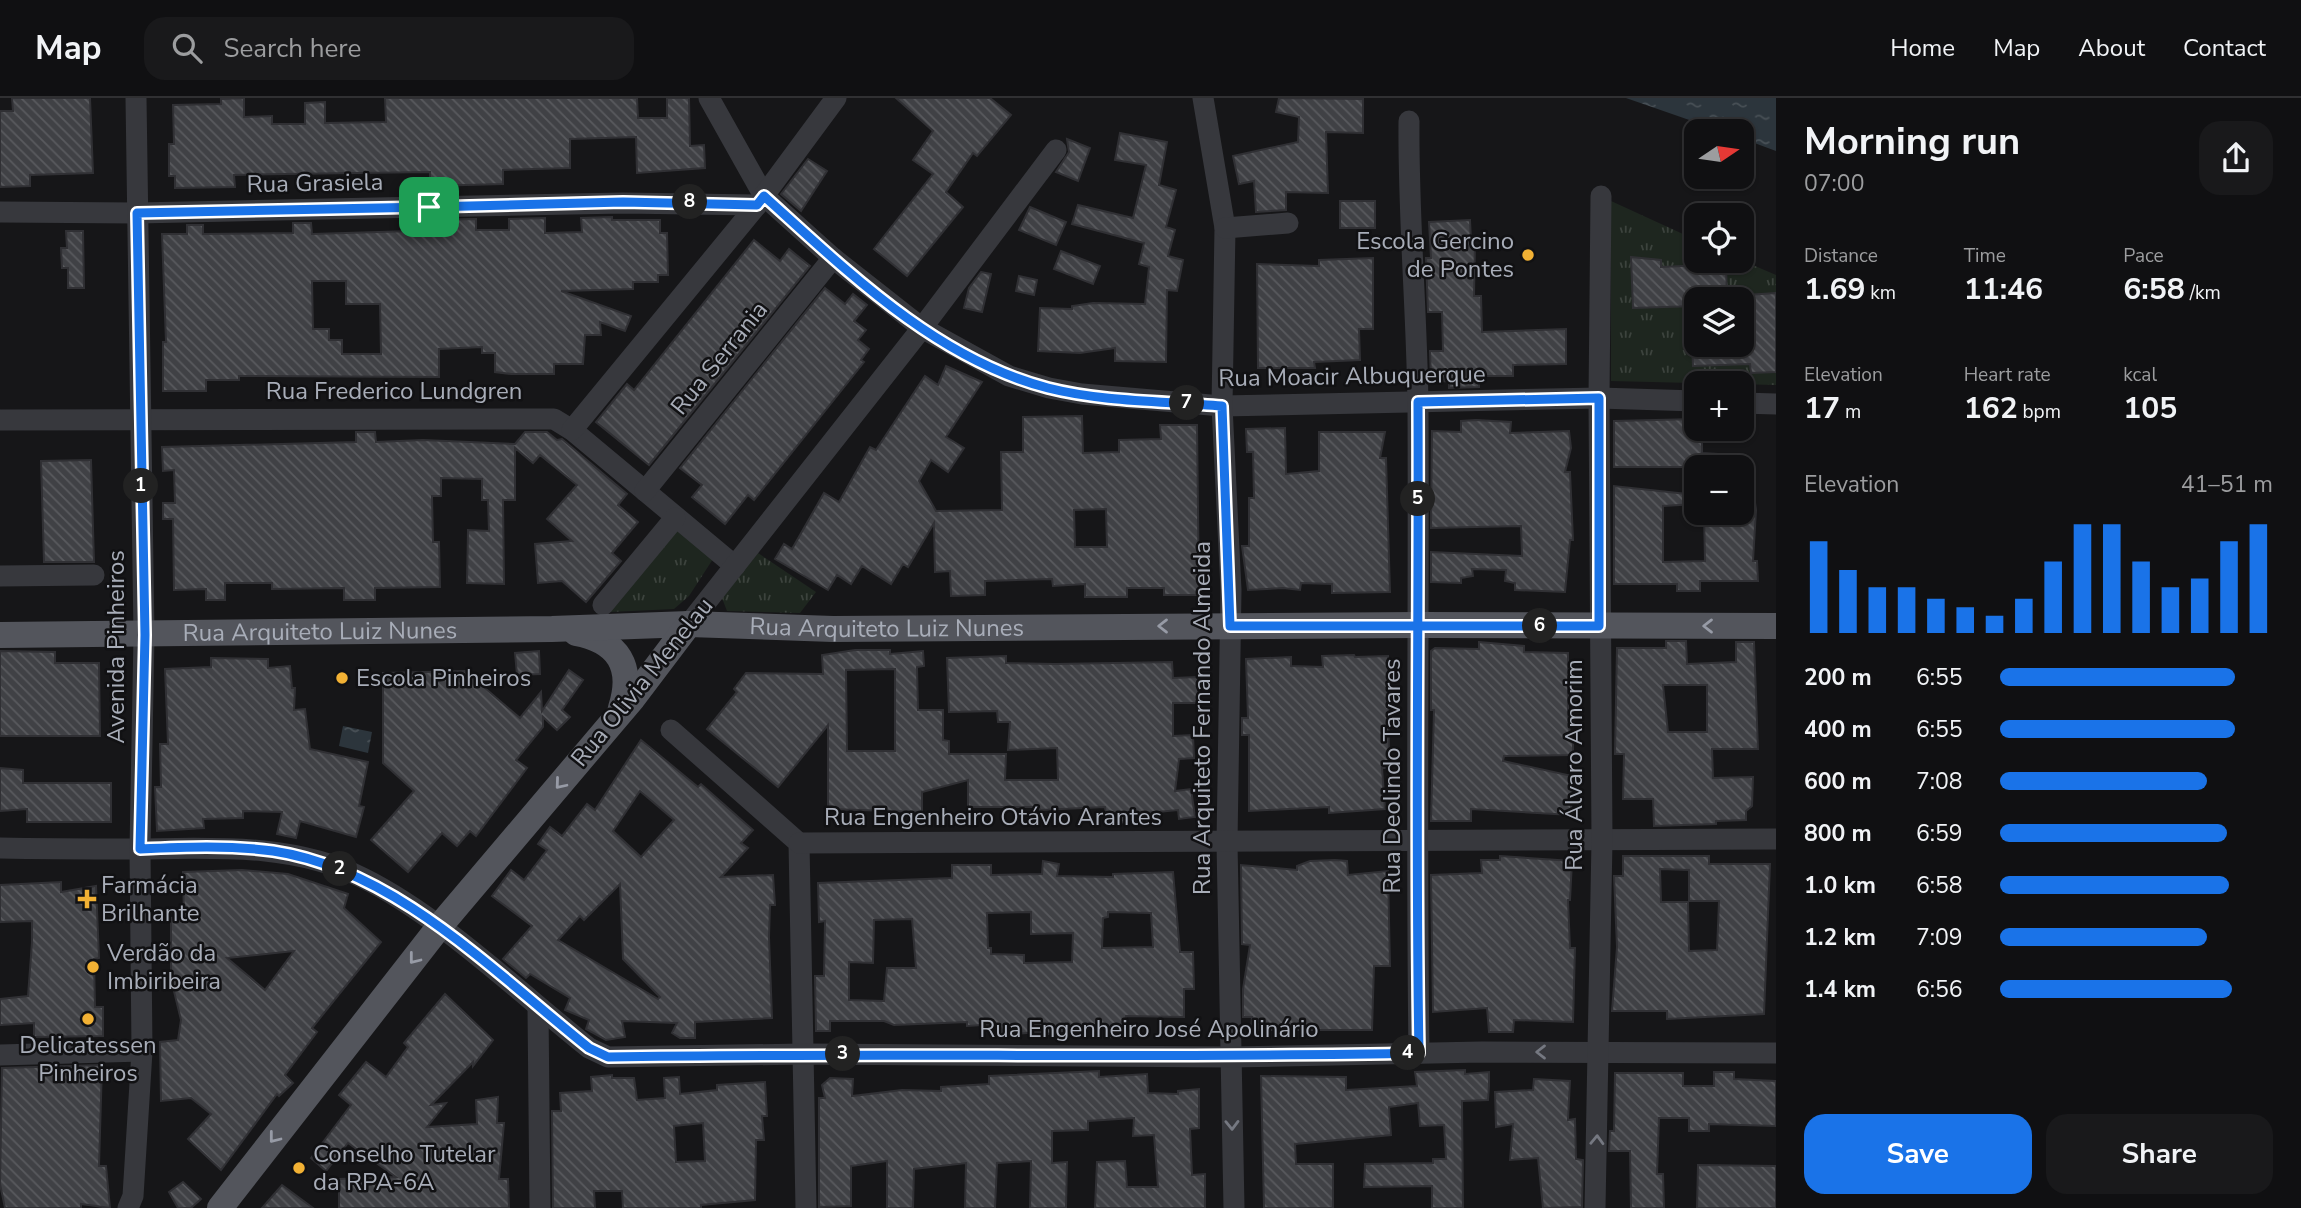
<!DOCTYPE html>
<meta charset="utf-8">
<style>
:root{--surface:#101012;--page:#19191b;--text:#f1f3f6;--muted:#9c9d9f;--line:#303032;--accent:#1a73e8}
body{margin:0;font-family:"Nunito Sans",sans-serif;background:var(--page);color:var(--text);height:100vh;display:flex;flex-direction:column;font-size:26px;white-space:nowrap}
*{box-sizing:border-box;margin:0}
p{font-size:23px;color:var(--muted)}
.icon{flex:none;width:38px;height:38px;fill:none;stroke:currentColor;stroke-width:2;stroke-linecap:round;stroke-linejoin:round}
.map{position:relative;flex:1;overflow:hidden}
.side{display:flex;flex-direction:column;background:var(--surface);width:525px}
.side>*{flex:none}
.needle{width:46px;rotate:77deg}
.tools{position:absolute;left:1684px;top:21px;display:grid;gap:14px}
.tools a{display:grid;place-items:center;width:70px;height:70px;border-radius:14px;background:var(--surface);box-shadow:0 2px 5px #0004,0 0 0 2px var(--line);font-size:35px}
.pin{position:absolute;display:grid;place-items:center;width:60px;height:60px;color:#fff;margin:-30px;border-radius:14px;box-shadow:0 4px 10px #0006}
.km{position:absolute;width:35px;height:35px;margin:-18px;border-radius:50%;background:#222;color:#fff;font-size:19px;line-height:35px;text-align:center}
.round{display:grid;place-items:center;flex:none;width:74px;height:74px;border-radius:21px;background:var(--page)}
.summary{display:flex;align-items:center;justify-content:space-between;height:119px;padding:0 28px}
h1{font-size:38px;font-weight:700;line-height:52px}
.metrics{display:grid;grid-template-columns:repeat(3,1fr);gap:10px;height:119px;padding:7px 28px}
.metrics div{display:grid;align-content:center}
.metrics b{font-size:30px;font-weight:700}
.metrics small{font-size:19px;font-weight:400}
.metrics p{font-size:19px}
.chart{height:196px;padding:14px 28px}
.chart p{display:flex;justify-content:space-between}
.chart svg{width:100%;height:126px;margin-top:7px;stroke:var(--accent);stroke-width:6}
.primary-button{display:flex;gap:14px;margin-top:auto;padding:14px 28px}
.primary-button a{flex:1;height:80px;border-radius:21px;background:var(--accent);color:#fff;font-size:28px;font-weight:700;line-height:80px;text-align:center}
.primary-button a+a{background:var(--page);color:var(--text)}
ul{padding:0 28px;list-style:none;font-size:23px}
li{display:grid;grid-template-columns:112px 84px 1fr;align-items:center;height:52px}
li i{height:18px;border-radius:9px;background:var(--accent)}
header{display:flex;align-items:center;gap:42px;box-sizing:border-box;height:98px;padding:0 35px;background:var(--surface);border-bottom:2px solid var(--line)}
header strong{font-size:33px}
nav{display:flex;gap:38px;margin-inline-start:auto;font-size:24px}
.search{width:490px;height:63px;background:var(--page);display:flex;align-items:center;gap:18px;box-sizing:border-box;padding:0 24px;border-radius:21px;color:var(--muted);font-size:26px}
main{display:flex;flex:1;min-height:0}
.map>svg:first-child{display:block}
</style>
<header>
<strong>Map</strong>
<div class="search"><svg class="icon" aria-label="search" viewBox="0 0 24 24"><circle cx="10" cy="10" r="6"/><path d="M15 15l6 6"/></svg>Search here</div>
<nav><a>Home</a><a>Map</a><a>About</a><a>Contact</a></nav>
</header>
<main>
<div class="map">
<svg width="1776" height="1110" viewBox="0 0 1776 1110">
<defs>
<pattern id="park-tufts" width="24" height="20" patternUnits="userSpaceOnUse" patternTransform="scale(1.75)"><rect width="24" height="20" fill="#1e261f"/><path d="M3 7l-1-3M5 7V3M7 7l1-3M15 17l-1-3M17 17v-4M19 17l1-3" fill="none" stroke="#3c433d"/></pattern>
<pattern id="water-ripples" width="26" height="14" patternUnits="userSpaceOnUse" patternTransform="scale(1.75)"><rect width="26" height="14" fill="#2c353c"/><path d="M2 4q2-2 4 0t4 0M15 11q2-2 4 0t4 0" fill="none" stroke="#485056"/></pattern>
<pattern id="building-back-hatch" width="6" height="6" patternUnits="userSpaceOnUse" patternTransform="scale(1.75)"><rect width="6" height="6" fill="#404145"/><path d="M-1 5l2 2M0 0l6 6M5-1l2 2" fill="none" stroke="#595a5e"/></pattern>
</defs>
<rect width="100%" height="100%" fill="#161618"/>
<g fill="url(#park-tufts)" fill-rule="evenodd">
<path d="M1611 103 1696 142V163L1741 162 1776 177V287L1611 283ZM1696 201H1741V247H1696Z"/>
<path d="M677 433 713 461 689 498 674 511 610 514Z"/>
<path d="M758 455 816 494 800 515 727 513 722 500Z"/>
</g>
<g fill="url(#water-ripples)">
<path d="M1626 0H1776V53L1741 40V33H1721Z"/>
<path d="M343 628 372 634 368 655 339 648Z"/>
</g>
<g fill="url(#building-back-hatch)" stroke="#303034" stroke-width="2" fill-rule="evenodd">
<path d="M12 0H90L93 75 30 77V88L0 89V13H13Z"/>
<path d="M244 0V19L272 18V26H305V5L325 4V25L386 24 385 0H637L638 20H667V0H689L690 48 704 47 705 70 637 75 636 39 570 41V70L503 72V86L430 88V74L286 76 234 77 235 89 175 90V78H169V46H174L173 7 221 6V1Z"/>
<path d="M896 0H990L1011 17 977 58 973 55 946 94 963 109 907 178 874 151 933 76 913 62 933 33Z"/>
<path d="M1279 0 1363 1V35L1326 34 1328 95 1286 94V112L1256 114 1254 83 1239 86 1233 58 1298 44 1299 19 1276 14Z"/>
<path d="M1120 35 1167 44 1159 87 1176 92 1166 129 1175 132 1168 158 1183 162 1177 193 1167 192 1166 264 1115 263V250L1080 255 1038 253 1040 210 1072 211V208L1093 205 1145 206 1149 169 1139 166 1144 145 1072 126 1078 107 1133 120 1146 67 1115 62Z"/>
<path d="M1067 41 1090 50 1078 83 1056 74 1069 54Z"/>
<path d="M808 61 827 73 801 113 781 96Z"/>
<rect x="1340" y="103" width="35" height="27"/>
<path d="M1030 109 1066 124 1056 147 1019 132Z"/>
<path d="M612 119V122H660V135H667L668 177H658V184H633V191L561 193 631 218 625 233 600 224 601 237H585L583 266H554V276H511L495 274V255H482V249L439 251V279L239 278V282H206V293H163V244H166L162 136H187V127H203V136L293 135V125H311L312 136 411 133V122L476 121V132H509V121L545 120V135L582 134 581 120ZM312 183H346V206H380L381 256H342V242H329V231H313Z"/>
<path d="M1470 122 1471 143H1475L1474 198H1481L1482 234 1566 231V266L1513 267V278H1479V289L1449 290V283L1431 284 1430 253H1443L1442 214H1428L1426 160H1431L1429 124Z"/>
<path d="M66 133H83L84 190H68V170H62L61 150H67Z"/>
<path d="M754 142 780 163 789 151 810 168 649 367 596 324 627 286 634 292Z"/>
<path d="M1061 153 1100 168 1093 186 1054 171Z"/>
<path d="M1631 159 1661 162V169L1726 166 1727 201H1696V208L1633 210Z"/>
<path d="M1373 160V231H1359L1360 262 1314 264 1315 270H1258L1257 166 1319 168V162Z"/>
<path d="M981 174 991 176 982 214 964 210 969 190Z"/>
<path d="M1019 178 1037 182 1034 197 1016 193Z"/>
<path d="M825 190 845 206 853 196 867 207 854 223 866 232 858 242 869 251 861 262 864 264 754 402 748 397 725 426 692 399 702 387 680 370Z"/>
<path d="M1776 195V274L1751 275 1750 266 1693 268 1692 247H1749L1747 197Z"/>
<path d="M946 268 982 284 946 339 964 350 948 374 931 362 919 383 936 413 1002 412 1001 354H1023V319L1082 318 1083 355 1119 354V342L1161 341 1160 327H1197L1199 497H1164V490H1127V499H1085V486L1053 488 1052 481 985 483V497L951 498 950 473 935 474 934 425 908 469 903 466 891 486 862 468 851 486 837 477 828 492 775 461 784 446 792 451 824 395 839 404 870 349 876 352 925 278 938 287ZM1106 411 1107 449H1075L1074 412Z"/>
<path d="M1696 321V331H1702V355L1734 357V369H1614V323Z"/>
<path d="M1476 322 1511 324 1510 335 1569 333 1571 350 1565 374H1570L1573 442H1570L1565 494 1515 492V485L1505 483 1506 472 1472 471 1473 478 1461 480V485L1431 484V454L1522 458 1521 428 1431 430 1432 333 1461 334V323Z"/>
<path d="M1285 330 1286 376 1319 373V334H1385L1380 360H1386L1390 494 1332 495V486L1301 485 1300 492 1283 490 1248 492 1242 448H1249V400H1254L1253 354H1247L1246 331Z"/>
<path d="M356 334H375L376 344 423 342 515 346 525 334H547L557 342 562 341 627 396 618 407 638 424 612 455 621 463 586 504 562 483 538 485 535 446 572 443 547 421 577 387 540 357 533 365 515 350V402H503L504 486 467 485 468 432 489 433 488 402H482V381L441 380V398H432L433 444H439L440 489 375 490V502H344V490L272 491V485H225V502H206V491L174 492 173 421H163V405H175L174 372 163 373 162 349 356 344Z"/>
<path d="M91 362 94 464H44L41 363Z"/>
<path d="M1751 374 1756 412 1753 463H1757L1758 483H1700V493H1677V486H1614V388L1696 397V406L1663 408V464L1705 463 1704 415H1741V375Z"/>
<path d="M1666 543H1686L1687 566 1736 564V544H1754L1758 651H1712L1713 680 1753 679 1752 708 1746 713V722L1716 723V726L1654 728 1653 701H1623L1624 656H1615L1617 550H1666ZM1663 587H1707V634H1668Z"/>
<path d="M1479 544 1524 548V554L1568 555V617L1570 637H1573V657L1504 658 1503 663 1572 678 1571 717 1471 711V723H1431L1434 612H1431V553L1435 550 1479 551Z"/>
<path d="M855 552H890V556L923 553 924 568 917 569 918 612H943V642L949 643V656H1006L1005 682H1058L1057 650 1008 652 1010 624H998L997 613 949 614 947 560 1006 558V565L1055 566 1172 564 1173 580 1198 579V605H1173V638L1193 637 1194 660 1179 661 1175 693 1191 691 1195 719 1179 721 1178 712 1126 717V724L1107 726 1105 709 1040 712 1039 709H968V682L922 694V714L828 711V627L778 689 707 631 737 594 734 591 746 575 823 576 822 557ZM895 571V653H847L846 572Z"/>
<path d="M0 553 55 554V565H99L100 638H0Z"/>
<path d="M539 553 540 576 517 577 515 555Z"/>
<path d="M1354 557 1355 559 1388 558 1389 670H1382L1385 711 1329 715V709L1249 713V637H1242V620H1248L1246 561 1291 559V568L1323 569 1322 558Z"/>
<path d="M211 560 268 561V570L290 568 292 590H295L294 612 305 611 310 651 368 664 359 708 364 709 356 739 300 723 296 740 277 736 282 714 243 713V720L203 721 204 730 157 733 155 689H161L160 646H168L165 571 211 569Z"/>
<path d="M569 572 583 582 562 612 570 619 557 632 543 619V629L516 662 527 670 476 738 470 733 457 748 442 735 408 774 371 742 414 693 383 665V575L465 573 520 620 541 594 542 613Z"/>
<path d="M641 642 698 689 701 686 753 732 741 745 748 750 721 779 773 777 775 807H770L769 839 772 920 695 924V940H680L672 935 677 925 622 923 625 939 606 942 586 931 589 922 565 912 570 900 530 876 526 880 503 861 532 828 492 798 511 772 524 782 547 752 538 746 550 729 562 738 587 706 595 712ZM640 693 674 722 641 759 613 733ZM620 786 623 861 660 899 658 901 558 842 580 818 584 822Z"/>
<path d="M0 670 23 672V685H111V724H27V711L0 713Z"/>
<path d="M1500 758 1572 763 1570 802H1568L1570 850H1575L1573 924 1514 922 1513 934H1489L1487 910 1433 914 1431 777 1482 775 1481 762H1500Z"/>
<path d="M1623 758H1709V766H1770L1764 916 1667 921V913H1612L1617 849 1614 778H1623ZM1660 771 1689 772V803H1719L1717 852 1689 853 1688 804H1661Z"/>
<path d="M1335 762 1347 763 1348 777 1388 773 1390 868H1374L1372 932H1251L1252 919H1243V891L1250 847 1242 846 1241 767 1297 772V768L1310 763Z"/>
<path d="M1043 763 1059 766 1057 778 1113 779V776L1173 774 1180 854H1193L1194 891H1184V919L1126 918 1124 940 1109 939 1110 930 1082 929 1043 937 1042 934 1000 937 999 926 967 928V924L894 927 884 923H830V933H816L815 878H824L825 823 819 824 818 785 952 780V767H991V777L1042 776ZM1031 814V836L1073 835 1072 864 1024 865V857L991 856V850H988L987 815ZM1108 814 1151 815 1153 849 1102 850 1103 820 1108 819ZM912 821 916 870H887L884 903 849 902V864L873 865 874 822Z"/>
<path d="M242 772 288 776 348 796 344 810 381 844 312 930 317 934 285 977 293 985 279 998 277 996 221 1072 188 1041 211 1016 191 1000 161 1003 160 944 178 942 181 922 171 881V820L184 819 183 774ZM294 853 265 892 227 860Z"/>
<path d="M61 784V794L96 788 99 860 94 861 95 909H103V938L34 939V925L0 927V901L28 898 32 844V823L0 824V787Z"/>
<path d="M445 896 493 942 473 968V964L431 1007 446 1005 427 1029 477 1026 476 1002 498 999 497 1025H504L499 1081H508L509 1110H339V1081L396 1079 348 1045 326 1073 311 1060 351 1007 339 997 366 964 386 979 408 949 404 945Z"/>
<path d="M102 967 99 1068H106L110 1110 81 1106V1110H5L0 1086 2 970Z"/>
<path d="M1465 972V976L1489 974V988L1488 1002 1462 1003 1463 1110H1432V1088L1364 1089 1365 1066 1433 1065V1061H1446L1444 1027 1420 1028 1418 1005 1389 1009 1391 1037 1295 1046 1296 1066H1333V1110H1264L1261 978 1346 979V992L1417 988 1415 974Z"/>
<path d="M1099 973V979L1147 976 1148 995 1178 996V993L1199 991V1030L1190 1031 1192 1077 1205 1076V1110H1095L1097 1064 1125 1063 1127 1089H1158L1154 1037 1133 1038 1134 1020 1088 1023V1032L1052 1033V1065L1067 1064 1066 1110H1030L1031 1063 997 1065 995 1110H965L966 1065 914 1071 913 1110H887V1063L851 1068V1108L819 1109V1000H825L822 987 830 980 853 981 852 998 902 992 941 993V989L989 986V978Z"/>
<path d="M1714 974H1734V981L1776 983V1028L1709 1026V1033H1689V1020H1659L1657 1076H1663L1664 1110H1631L1630 1053H1609L1610 1033H1614L1615 975H1683V988H1714Z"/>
<path d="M612 977V980H634L637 1002 665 1000 664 980 679 979 680 996 717 992V987L765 984 767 1018H762L764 1042H756L755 1102 701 1107V1110H623L622 1093H594L595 1110H553L552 1013H561L560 995 592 993 591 979ZM703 1025 705 1063 676 1064 674 1028Z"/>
<path d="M1534 981 1570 983 1568 1022 1575 1021 1576 1061 1583 1062 1582 1109 1543 1110 1538 1060 1510 1062 1513 1026 1496 1029 1495 994 1533 992Z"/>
<path d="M1698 1067 1776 1068V1110H1697Z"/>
<path d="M183 1084 201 1101 191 1110H178L169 1094Z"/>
<path d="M282 1087 313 1110H262Z"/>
</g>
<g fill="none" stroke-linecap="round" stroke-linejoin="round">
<g stroke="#37383d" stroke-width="21">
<path d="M709 0 764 98 833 160 922 230 1009 278 1049 290 1082 296 1222 308 1599 300 1696 303"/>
<path d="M1203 0 1225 130 1222 308 1231 492 1227 745 1234 1110"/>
<path d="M1409 23C1408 119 1417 214 1418 309 1419 524 1416 739 1419 955"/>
<path d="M0 114 137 115 623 105 757 107"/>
<path d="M1225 130 1288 125"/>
<path d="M1741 305 1776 306"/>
<path d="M0 322 554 321 572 332 735 468"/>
<path d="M572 332 757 107 836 0"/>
<path d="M645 393 833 160"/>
<path d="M0 478 94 477"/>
<path d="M603 507 675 420"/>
<path d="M689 526 922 230 1056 52"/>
<path d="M671 632 799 745 806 1110"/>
<path d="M799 745 1776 741"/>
<path d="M0 750C46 751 92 751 139 751 214 750 294 745 363 780 440 818 521 896 589 950L608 959 804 956 1231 959 1482 954 1776 955"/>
<path d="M538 910 540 1110"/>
<path d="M0 957 142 953"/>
<path d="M128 1110 133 1098 142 953 140 751 144 537 136 0"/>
<path d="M1595 1110 1602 743 1599 300 1601 98"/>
</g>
<g stroke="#53555c" stroke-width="26">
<path d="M576 535C619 543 634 569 621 610"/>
<path id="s1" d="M0 537 552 531 689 526 833 531 1419 527 1776 528"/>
<path d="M220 1110 439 829 633 600 689 526"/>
</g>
</g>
<defs><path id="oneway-chevron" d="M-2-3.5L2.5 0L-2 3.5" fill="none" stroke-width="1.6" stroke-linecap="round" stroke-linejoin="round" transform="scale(1.75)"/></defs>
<g stroke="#979ba6">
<use href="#oneway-chevron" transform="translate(1163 528) rotate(180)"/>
<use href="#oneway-chevron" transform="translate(1708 528) rotate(180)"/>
<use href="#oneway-chevron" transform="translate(560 686) rotate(130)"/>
<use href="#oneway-chevron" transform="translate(414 861) rotate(128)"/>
<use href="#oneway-chevron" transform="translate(274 1040) rotate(128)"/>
</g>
<g stroke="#757881">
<use href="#oneway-chevron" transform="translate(1541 954) rotate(-180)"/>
<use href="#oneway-chevron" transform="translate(1232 1027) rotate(89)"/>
<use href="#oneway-chevron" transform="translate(1597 1042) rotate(-88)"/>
</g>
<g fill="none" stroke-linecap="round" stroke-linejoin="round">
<g stroke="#fff" stroke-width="14">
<path id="route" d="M429 109 137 115 145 537 140 751C184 749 229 747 273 753 395 771 495 875 589 950L608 959C879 954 1149 961 1419 955 1415 738 1419 521 1418 304L1599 300V528H1230L1222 308C1165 303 1103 304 1048 290 936 261 847 173 764 98L757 107 623 104 429 109"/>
</g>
<use href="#route" stroke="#1a73e8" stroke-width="9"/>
</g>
<g fill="#f2b134" stroke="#111113" stroke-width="2.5">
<circle cx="1528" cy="157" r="7"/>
<circle cx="342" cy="580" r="7"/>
<path d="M83.5 790.5h7v7h7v7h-7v7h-7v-7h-7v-7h7z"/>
<circle cx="93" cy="869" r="7"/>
<circle cx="88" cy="921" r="7"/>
<circle cx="299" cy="1070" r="7"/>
</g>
<g text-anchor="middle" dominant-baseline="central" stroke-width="5" stroke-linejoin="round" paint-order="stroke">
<g font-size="24" fill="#a8adb8" stroke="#111113">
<text transform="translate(315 85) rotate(-1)">Rua Grasiela</text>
<text transform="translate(719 260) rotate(-51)">Rua Serrania</text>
<text transform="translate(1352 278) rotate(-1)">Rua Moacir Albuquerque</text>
<text x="394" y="293">Rua Frederico Lundgren</text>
<text stroke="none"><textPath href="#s1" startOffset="887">Rua Arquiteto Luiz Nunes</textPath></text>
<text stroke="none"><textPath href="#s1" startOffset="320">Rua Arquiteto Luiz Nunes</textPath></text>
<text transform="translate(116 549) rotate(-90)">Avenida Pinheiros</text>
<text transform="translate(642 584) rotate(-51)">Rua Olivia Menelau</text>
<text transform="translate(1202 620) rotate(-90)">Rua Arquiteto Fernando Almeida</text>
<text transform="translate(1574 667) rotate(-90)">Rua Álvaro Amorim</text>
<text transform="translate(1392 678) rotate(-90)">Rua Deolindo Tavares</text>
<text x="993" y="719">Rua Engenheiro Otávio Arantes</text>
<text x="1149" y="931">Rua Engenheiro José Apolinário</text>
</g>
<g font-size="24" fill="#a8adb8" stroke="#111113" text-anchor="start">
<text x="1514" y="143" text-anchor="end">Escola Gercino<tspan x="1514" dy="28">de Pontes</tspan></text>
<text x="356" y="580">Escola Pinheiros</text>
<text x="101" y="787">Farmácia<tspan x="101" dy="28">Brilhante</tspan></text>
<text x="107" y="855">Verdão da<tspan x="107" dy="28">Imbiribeira</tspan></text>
<text x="88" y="947" text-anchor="middle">Delicatessen<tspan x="88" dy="28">Pinheiros</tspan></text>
<text x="313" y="1056">Conselho Tutelar<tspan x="313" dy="28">da RPA-6A</tspan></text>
</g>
</g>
</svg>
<div class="tools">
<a><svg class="needle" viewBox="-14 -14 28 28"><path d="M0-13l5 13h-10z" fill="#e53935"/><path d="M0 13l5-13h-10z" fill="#9c9d9f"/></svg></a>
<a><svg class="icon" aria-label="locate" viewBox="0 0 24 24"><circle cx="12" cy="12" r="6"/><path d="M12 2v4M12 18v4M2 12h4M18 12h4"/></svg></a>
<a><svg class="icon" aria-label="layers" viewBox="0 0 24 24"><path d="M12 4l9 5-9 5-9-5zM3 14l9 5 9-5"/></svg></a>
<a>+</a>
<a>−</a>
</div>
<div class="pin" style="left:429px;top:109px;background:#1e9e55"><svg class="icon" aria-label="arrive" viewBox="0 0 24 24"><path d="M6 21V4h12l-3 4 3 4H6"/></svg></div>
<b class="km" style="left:141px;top:388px">1</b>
<b class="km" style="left:340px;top:771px">2</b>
<b class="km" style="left:843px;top:956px">3</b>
<b class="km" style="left:1408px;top:955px">4</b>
<b class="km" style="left:1418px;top:401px">5</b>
<b class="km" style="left:1540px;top:528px">6</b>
<b class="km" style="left:1187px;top:305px">7</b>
<b class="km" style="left:690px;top:104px">8</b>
</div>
<section class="side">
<div class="summary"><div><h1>Morning run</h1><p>07:00</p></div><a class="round"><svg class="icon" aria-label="share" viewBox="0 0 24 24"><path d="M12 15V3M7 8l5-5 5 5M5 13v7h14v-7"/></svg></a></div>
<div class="metrics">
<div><p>Distance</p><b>1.69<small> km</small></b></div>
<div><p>Time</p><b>11:46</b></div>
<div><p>Pace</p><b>6:58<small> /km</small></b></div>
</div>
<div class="metrics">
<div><p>Elevation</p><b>17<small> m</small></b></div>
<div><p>Heart rate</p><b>162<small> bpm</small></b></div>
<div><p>kcal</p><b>105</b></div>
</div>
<div class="chart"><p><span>Elevation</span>41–51 m</p>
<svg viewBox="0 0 160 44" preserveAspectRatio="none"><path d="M5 44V12M15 44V22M25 44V28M35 44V28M45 44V32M55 44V35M65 44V38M75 44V32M85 44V19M95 44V6M105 44V6M115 44V19M125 44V28M135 44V25M145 44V12M155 44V6"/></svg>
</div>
<ul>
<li><b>200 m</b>6:55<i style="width:86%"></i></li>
<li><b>400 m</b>6:55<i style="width:86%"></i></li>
<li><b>600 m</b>7:08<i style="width:76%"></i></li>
<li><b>800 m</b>6:59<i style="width:83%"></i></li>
<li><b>1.0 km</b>6:58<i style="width:84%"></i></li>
<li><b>1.2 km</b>7:09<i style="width:76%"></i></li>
<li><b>1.4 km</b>6:56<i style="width:85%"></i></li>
</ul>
<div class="primary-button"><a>Save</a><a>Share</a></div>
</section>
</main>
